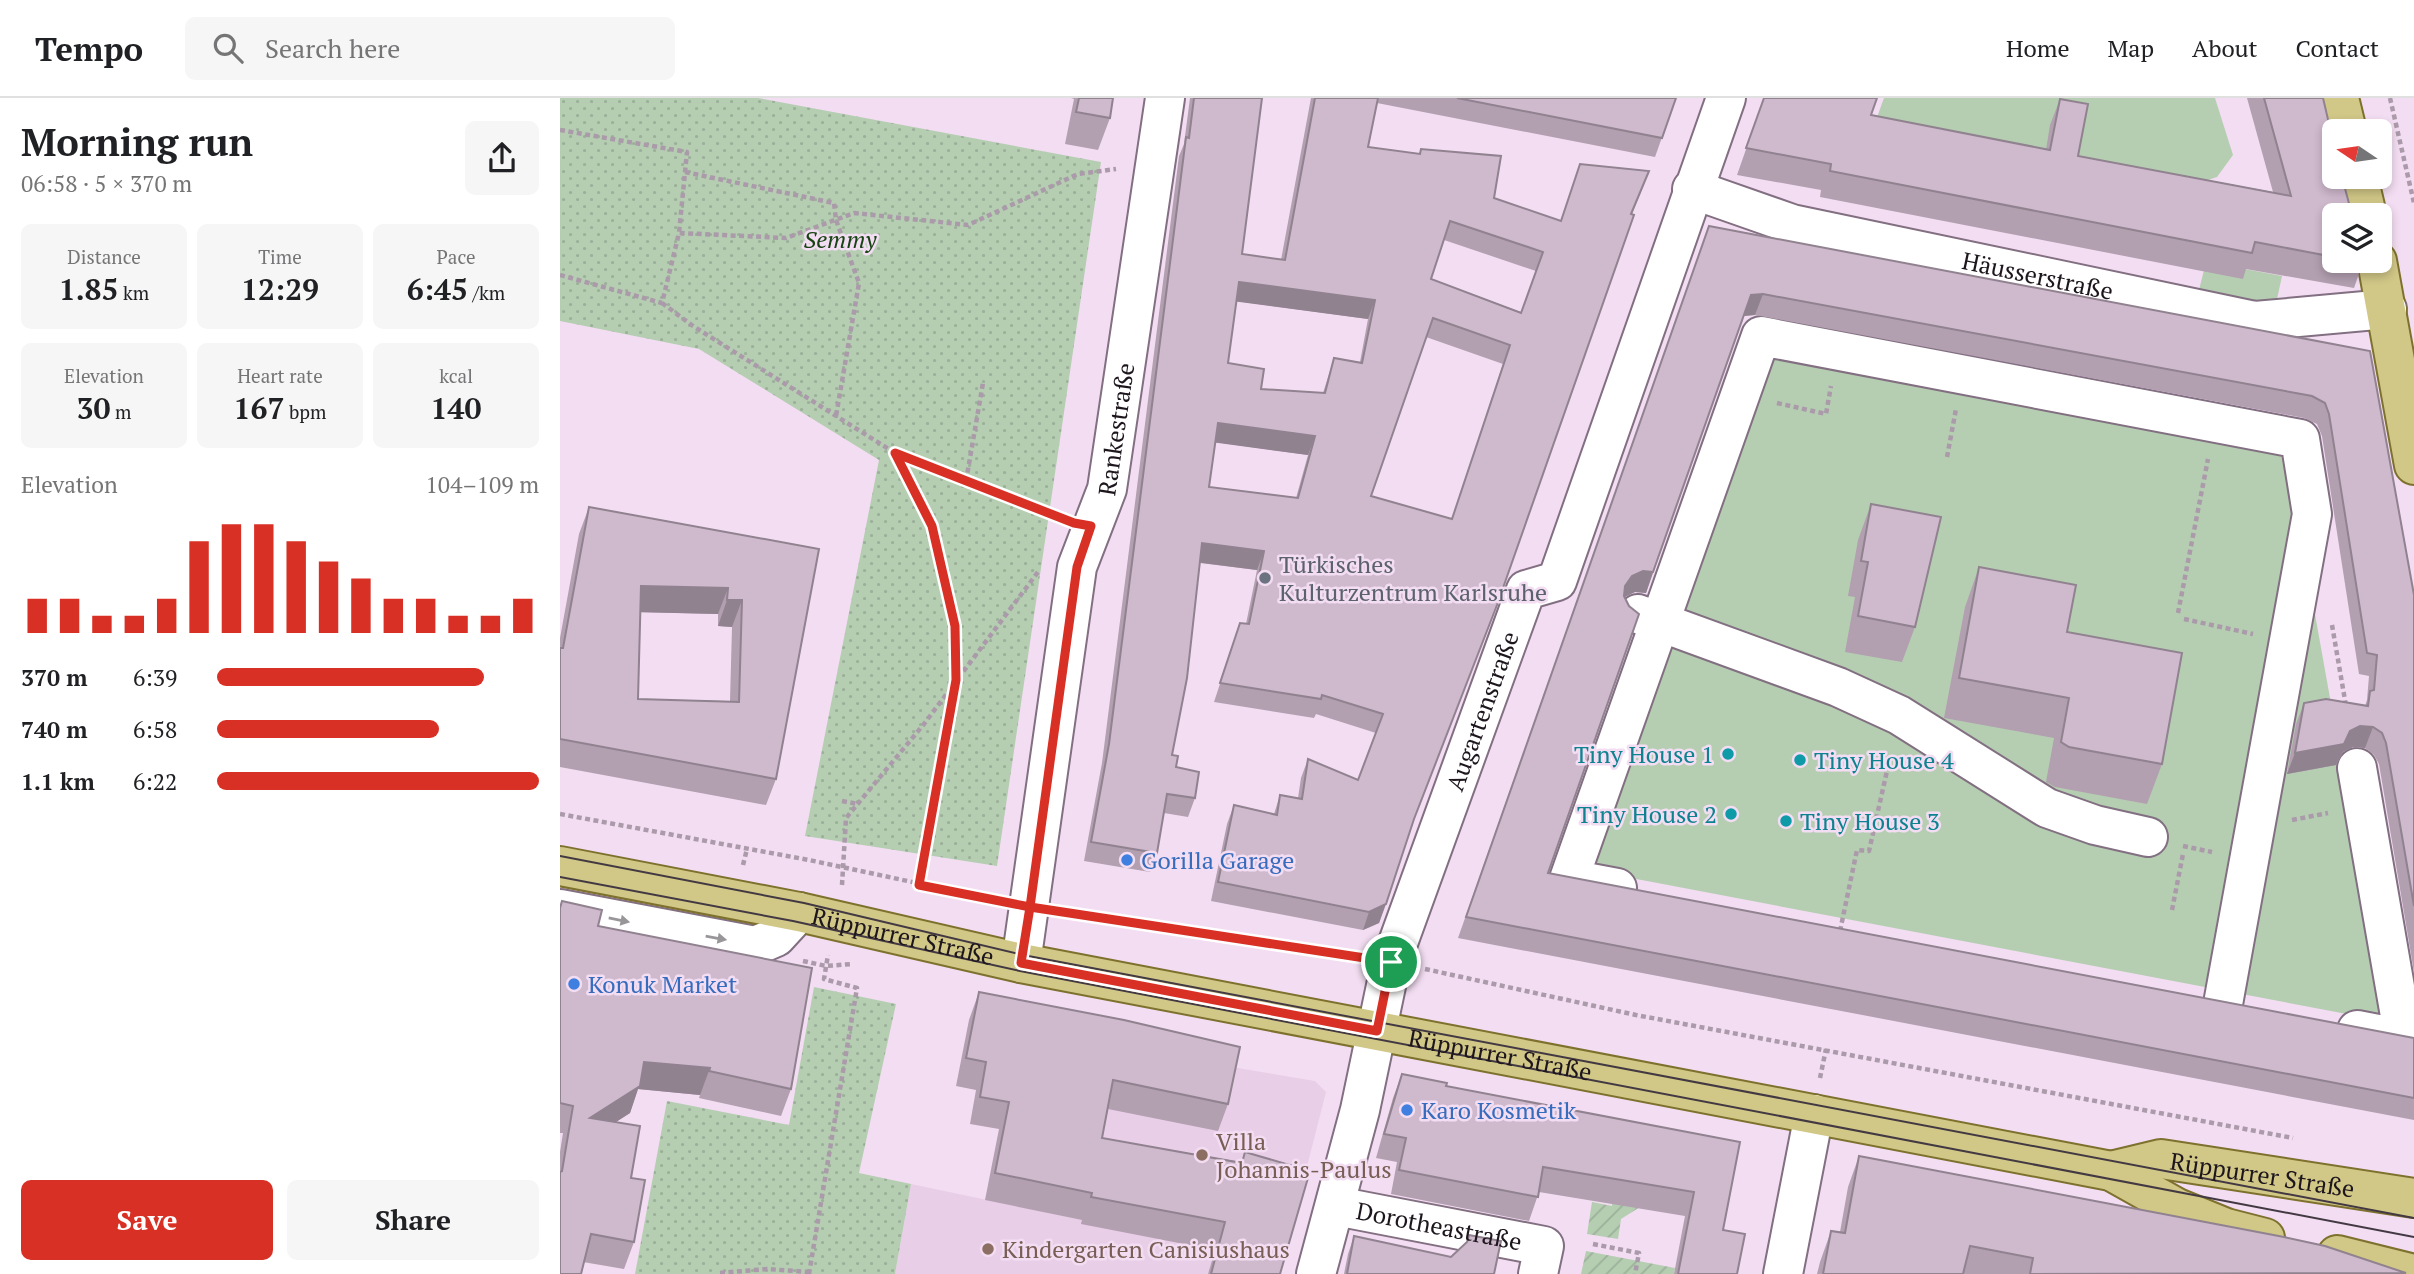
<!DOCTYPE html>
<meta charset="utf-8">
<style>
:root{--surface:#fff;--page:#f6f6f6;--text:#202124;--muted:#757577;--line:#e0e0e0;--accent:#d93025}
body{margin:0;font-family:"PT Serif",serif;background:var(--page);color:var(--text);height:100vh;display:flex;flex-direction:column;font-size:26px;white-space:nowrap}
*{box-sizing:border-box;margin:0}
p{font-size:23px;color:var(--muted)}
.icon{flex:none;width:38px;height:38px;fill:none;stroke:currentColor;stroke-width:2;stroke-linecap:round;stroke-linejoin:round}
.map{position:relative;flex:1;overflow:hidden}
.panel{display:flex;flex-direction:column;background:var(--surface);width:560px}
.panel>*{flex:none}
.needle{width:46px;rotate:283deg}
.tools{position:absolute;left:1762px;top:21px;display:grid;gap:14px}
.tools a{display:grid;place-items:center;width:70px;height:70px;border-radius:10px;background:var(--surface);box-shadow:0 4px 10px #0003;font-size:35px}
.pin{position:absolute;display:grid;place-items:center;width:60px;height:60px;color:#fff;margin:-30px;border:4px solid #fff;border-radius:50%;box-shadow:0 2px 7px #0007}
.round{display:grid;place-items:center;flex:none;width:74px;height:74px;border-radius:10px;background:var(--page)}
.overview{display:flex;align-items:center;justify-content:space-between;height:119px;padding:0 21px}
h1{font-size:38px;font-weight:700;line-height:52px}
.metrics{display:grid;grid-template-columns:repeat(3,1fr);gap:10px;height:119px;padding:7px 21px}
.metrics div{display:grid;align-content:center;border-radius:10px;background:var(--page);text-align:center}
.metrics b{font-size:30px;font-weight:700}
.metrics small{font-size:19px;font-weight:400}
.metrics p{font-size:19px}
.chart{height:196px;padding:14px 21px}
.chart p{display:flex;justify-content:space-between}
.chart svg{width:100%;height:126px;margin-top:7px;stroke:var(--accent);stroke-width:6}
.cta{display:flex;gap:14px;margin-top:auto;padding:14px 21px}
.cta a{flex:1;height:80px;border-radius:10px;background:var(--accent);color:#fff;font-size:28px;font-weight:700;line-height:80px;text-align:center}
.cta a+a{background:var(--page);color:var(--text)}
ul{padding:0 21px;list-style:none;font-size:23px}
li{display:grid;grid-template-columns:112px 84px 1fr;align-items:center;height:52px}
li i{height:18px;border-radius:9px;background:var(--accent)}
header{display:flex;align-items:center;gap:42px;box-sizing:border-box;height:98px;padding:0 35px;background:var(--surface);border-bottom:2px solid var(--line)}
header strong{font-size:33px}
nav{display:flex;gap:38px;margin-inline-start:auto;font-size:24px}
.search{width:490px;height:63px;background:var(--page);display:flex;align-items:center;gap:18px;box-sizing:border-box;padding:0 24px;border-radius:10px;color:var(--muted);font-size:26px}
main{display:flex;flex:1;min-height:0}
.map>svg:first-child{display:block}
</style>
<header>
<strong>Tempo</strong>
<div class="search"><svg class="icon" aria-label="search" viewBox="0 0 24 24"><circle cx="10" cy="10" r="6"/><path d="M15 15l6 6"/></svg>Search here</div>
<nav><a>Home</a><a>Map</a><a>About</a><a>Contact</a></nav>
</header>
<main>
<section class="panel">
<div class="overview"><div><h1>Morning run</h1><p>06:58 · 5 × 370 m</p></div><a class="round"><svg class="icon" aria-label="share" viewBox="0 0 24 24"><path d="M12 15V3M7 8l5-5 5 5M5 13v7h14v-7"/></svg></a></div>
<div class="metrics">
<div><p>Distance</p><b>1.85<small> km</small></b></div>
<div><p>Time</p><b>12:29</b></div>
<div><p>Pace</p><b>6:45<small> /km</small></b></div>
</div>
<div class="metrics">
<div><p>Elevation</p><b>30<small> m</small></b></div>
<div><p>Heart rate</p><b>167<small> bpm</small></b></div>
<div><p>kcal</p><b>140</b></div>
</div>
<div class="chart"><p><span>Elevation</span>104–109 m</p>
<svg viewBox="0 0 160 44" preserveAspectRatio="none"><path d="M5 44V32M15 44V32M25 44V38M35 44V38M45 44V32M55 44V12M65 44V6M75 44V6M85 44V12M95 44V19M105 44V25M115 44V32M125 44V32M135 44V38M145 44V38M155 44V32"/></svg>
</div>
<ul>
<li><b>370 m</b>6:39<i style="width:83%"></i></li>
<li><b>740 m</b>6:58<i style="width:69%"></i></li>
<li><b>1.1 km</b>6:22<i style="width:100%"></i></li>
</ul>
<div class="cta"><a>Save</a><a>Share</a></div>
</section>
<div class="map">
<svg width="1854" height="1176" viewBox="0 0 1854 1176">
<defs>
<pattern id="park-dots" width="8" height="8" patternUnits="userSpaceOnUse" patternTransform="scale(1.75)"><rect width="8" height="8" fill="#b5ceb2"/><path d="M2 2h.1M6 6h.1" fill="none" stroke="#9bb099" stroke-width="1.8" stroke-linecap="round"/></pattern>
<pattern id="garden-furrows" width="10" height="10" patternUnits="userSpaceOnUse" patternTransform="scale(1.75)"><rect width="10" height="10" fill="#b5ceb2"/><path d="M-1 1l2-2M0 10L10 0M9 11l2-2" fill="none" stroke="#9bb099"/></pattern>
</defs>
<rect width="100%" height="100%" fill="#f3ddf2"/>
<path fill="#e9cee8" d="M554 949 755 983 766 994 739 1100 672 1092 648 1176H335L351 1086 522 1122Z"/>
<g fill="#b5ceb2">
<path d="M1324 0H1655L1673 57 1657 79 1645 83 1316 22Z"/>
<path d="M1685 171 1722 178 1714 215 1637 200 1644 172Z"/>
<path d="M1222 254 1718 350 1727 360 1825 907 1820 917 1813 921 1050 776 1037 769 1028 757 1210 261Z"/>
</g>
<g fill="url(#park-dots)">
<path d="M0 0H198L541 64 437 768 245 738 319 362 139 251 0 223Z"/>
<path d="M254 889 336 906 299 1075 351 1086 335 1176H75L107 1003 229 1027Z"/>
</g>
<g fill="url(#garden-furrows)">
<path d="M1052 1103 1080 1109 1061 1121 1058 1141 1027 1136 1032 1104 1052 1108Z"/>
<path d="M1026 1153 1115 1170 1114 1176H1021Z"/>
</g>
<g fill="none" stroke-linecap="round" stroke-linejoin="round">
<g stroke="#826f81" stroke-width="42">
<g id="minor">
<path id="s1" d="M1132 91 1232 126 1695 223 1827 211"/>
<path d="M1078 516 1278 589 1339 617 1487 710 1535 727 1588 739"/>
<path d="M1057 790 1009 781 1201 238 1740 341 1752 416 1663 906"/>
<path d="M0 811 195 848 216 839 239 814"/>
<path id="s2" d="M461 865 517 469 547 391 605 0"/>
<path d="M1797 932 1844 941 1797 670"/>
<path id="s3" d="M776 1108 984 1148 978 1176"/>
<path id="s4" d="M756 1176 800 1012 831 864 966 492 997 483 1166 0"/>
<path d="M1223 1176 1254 1016"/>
</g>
</g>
<g stroke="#7e712e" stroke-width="42">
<g id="major">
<path d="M1779 0 1787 33"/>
<path d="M1798 79 1807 117"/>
<path d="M1817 163 1854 367"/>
<path id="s5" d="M0 768 239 814 461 865 1551 1073 1617 1110 1666 1130 1705 1140"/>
<path id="s6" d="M1551 1073 1601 1061 1854 1100"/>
<path d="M1777 1157 1854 1176"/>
</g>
</g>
<g stroke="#ab9aaa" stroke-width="4.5" stroke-dasharray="5 3.5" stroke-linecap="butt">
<path d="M1830 0 1854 105"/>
<path d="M0 32 127 54 119 135"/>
<path d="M125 74 274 105 276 122 299 185 276 318"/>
<path d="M0 177 102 205 119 135 226 140 294 115 408 127 518 76 556 71"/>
<path d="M102 205 133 228 335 355 497 418"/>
<path d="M1217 305 1266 316 1271 288"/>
<path d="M335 355 372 428 395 528 396 582 359 787"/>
<path d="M1387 359 1396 311"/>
<path d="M406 383 423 285"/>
<path d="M1618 515 1648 361"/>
<path d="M1624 521 1693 536"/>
<path d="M1772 527 1786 608"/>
<path d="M282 703 298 706"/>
<path d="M0 716 249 762 432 801"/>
<path d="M1732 722 1768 715"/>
<path d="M1623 748 1652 754"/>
<path d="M183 767 187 751"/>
<path d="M282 787 286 720 364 626 478 474"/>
<path d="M1612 812 1623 756"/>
<path d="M506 815 795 859"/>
<path d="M1280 833 1297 752 1309 753 1331 655"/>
<path d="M243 863 266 868 293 866"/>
<path d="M865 871 1076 917 1733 1040"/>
<path d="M1260 980 1266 951"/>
<path d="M1033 1146 1079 1155 1075 1176"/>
<path d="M160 1175 207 1171 249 1174"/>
<path d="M249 1176 297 890 264 881 268 857"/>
</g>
<use href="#minor" stroke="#fff" stroke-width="38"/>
<use href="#major" stroke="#d1c787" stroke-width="38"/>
<g stroke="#433943" stroke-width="2">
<path d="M0 758 244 805 463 857 1854 1120"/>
<path d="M0 779 233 823 460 873 1854 1139"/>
</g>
</g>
<g fill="#b29fb0" fill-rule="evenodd">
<path d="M511 0H553L550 20 538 52 505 46 514 1Z"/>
<path d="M630 0H702L682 156 721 162 751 0H1116L1095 59 817 5 808 49 934 100 1000 123 1089 73 1072 116 852 728 819 825 803 832 651 803 667 726 674 707 714 716 720 697 738 700 741 680 748 661 798 682 816 635 756 616 754 620 654 604 680 525 686 526 697 472 640 465 612 657 616 669 635 700 628 719 604 715 597 755 590 774 524 763 542 665 619 58 624 46ZM884 142 976 173 961 214 871 181ZM676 203 808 221 800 264 774 260 763 295 701 291 668 265ZM866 239 943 266 892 421 811 398ZM655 344 748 357 736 400 649 389Z"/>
<path d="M1204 0 1311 17 1486 52 1490 27 1500 1 1518 58 1713 94 1687 0H1763L1774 117V163H1803V164L1794 190 1686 171 1683 181 1260 99 1261 92 1177 77Z"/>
<path d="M1149 128 1810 253 1854 497V874L1819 666 1814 657 1805 650 1793 649 1783 654 1776 667 1727 676 1736 626 1744 605 1805 608 1807 602 1809 578 1799 576 1762 338 1757 326 1744 320 1195 217 1184 218 1086 495 1075 494 1064 499 988 775 1854 940V1022L898 840Z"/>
<path d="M1311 406 1355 529 1342 564 1285 554 1295 499 1288 498 1298 442Z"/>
<path d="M29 409 259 451 216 681 206 707 0 669V540L19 436ZM80 514 158 516V528L172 529 170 603 78 601Z"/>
<path d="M1419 469 1507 534 1602 666 1587 706 1495 689 1486 684 1494 640 1384 620 1405 509Z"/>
<path d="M2 803 38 828 231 991 221 1018 139 1000 140 997 78 991 70 1015 56 1024 71 1080 74 1144 64 1171 23 1164 0 1176V1054L3 1035H0V808Z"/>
<path d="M419 894 668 1006 658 1033 548 1011 542 1040 681 1064 685 1054 720 1176H648L655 1152 521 1126 522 1122 425 1102 439 1031 410 1026 416 992 396 988 409 922Z"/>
<path d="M842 976 886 988 1180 1044 1163 1132 1177 1176H1114L1125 1118 979 1094 969 1123 831 1096 837 1064 816 1060 833 1000Z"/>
<path d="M1299 1058 1846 1176H1257L1260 1164 1271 1133 1280 1134 1288 1089Z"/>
<path d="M909 1137 934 1176H784L788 1156 794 1138 891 1159 906 1146Z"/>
</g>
<g fill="#918290">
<path d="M679 184 815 202 808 221 672 203Z"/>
<path d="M1203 196 1195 217 1183 218 1191 197Z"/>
<path d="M658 325 755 338 748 357 651 344Z"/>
<path d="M642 445 704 453 697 472 635 464Z"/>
<path d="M1083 473 1093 474 1086 495 1075 494 1065 499V488L1072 478Z"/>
<path d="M81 488 168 490 158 516 71 514Z"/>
<path d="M167 502H182L172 529 158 528Z"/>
<path d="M1800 628 1813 629 1805 650 1793 649 1783 654 1776 667 1727 676 1735 655Z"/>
<path d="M826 806 819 825 803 832 809 814Z"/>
<path d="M84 964 150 970 140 997 78 991 70 1015 20 1047 30 1020Z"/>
</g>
<g fill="#cfb9cd" stroke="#918290" stroke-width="2" fill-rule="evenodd">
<path d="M519 0H553L550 20 516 14Z"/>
<path d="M634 0H702L682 156 725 162 755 0H818L808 49 860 56 861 51 941 58 934 100 1001 123 1020 66 1089 73 1071 116 1074 117 937 507 854 721 826 806 809 814 658 784 674 707 717 717 720 697 742 701 748 661 798 682 823 616 762 597 761 601 660 585 680 525 689 526 704 453 642 445 627 580 612 657 618 658 616 669 639 674 635 700 607 696 597 755 531 744 549 646 626 39 629 40ZM890 123 983 154 961 215 871 181ZM679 184 815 202 802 265 774 260 765 295 701 291 704 271 668 265ZM873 220 950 247 892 421 811 398ZM658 325 755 338 738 400 649 389Z"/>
<path d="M897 0H1116L1102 40Z"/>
<path d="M1204 0H1317L1311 17 1490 52 1500 1 1528 6 1518 58 1731 98 1704 0H1763L1774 47V79H1782L1792 117H1774V159L1695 144 1692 155 1270 73 1271 66 1186 50Z"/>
<path d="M1149 128 1810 253 1854 497V808L1826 645 1822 635 1813 629 1800 628 1790 633 1784 646 1735 655 1744 605 1766 601 1808 608 1810 593 1814 592 1817 557 1807 555 1769 316 1765 305 1752 298 1203 196 1191 197 1093 474 1083 473 1072 478 1065 488 1064 498 1069 508 1079 516 988 775 1854 940V1000L906 819Z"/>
<path d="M1311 406 1381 419 1355 529 1298 518 1308 464 1301 463Z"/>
<path d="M29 409 259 451 216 681 0 641V550H3ZM81 488 168 490 167 502H182L179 604 78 601Z"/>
<path d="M1419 469 1516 487 1507 534 1622 555 1602 666 1509 649 1501 644 1509 600 1399 580Z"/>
<path d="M2 803 42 812 38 828 252 870 231 991 149 973 150 970 84 964 80 988 30 1020 80 1028 71 1080 85 1082 74 1144 31 1136 21 1176H0V1074L2 1073 13 1008 0 1005V810Z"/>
<path d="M419 894 564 922 680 949 668 1006 553 982 542 1040 682 1065 685 1054 750 1073 720 1176H651L665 1124 531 1099 532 1095 435 1075 449 1004 420 999 426 964 406 960Z"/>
<path d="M842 976 887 985 886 988 1180 1044 1163 1132 1185 1136 1177 1176H1118L1134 1094 983 1069 978 1099 839 1072 846 1040 824 1036Z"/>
<path d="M1299 1058 1724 1139 1765 1148 1846 1175 1470 1176 1473 1160 1410 1148 1403 1176H1263L1271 1133 1285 1135Z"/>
<path d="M909 1137 941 1143 934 1176H787L794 1138 891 1159 907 1144Z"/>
</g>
<defs><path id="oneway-solid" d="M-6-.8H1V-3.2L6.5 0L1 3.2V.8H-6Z" transform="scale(1.75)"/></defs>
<g fill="#999699">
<use href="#oneway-solid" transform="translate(59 822) rotate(11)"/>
<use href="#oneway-solid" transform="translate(156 840) rotate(10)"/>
</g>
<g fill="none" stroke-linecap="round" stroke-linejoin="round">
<g stroke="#fff" stroke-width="14">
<path id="route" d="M831 864 470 809 517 469 531 428 514 425 335 355 372 428 395 528 396 582 359 787 470 809 461 865 817 933 831 864"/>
</g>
<use href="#route" stroke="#d93025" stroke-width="9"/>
</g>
<circle fill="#6b7280" stroke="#f3ddf2" stroke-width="2.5" cx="705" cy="480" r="7"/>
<g fill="#0f9aa8" stroke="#f3ddf2" stroke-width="2.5">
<circle cx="1168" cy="656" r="7"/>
<circle cx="1240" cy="662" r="7"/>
<circle cx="1171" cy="716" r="7"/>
<circle cx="1226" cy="723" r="7"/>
</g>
<g fill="#3f7fe0" stroke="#f3ddf2" stroke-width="2.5">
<circle cx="567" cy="762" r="7"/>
<circle cx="14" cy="886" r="7"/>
<circle cx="847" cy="1012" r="7"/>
</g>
<g fill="#8d6e63" stroke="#f3ddf2" stroke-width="2.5">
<circle cx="642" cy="1057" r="7"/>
<circle cx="428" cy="1151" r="7"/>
</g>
<g text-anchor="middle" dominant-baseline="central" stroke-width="5" stroke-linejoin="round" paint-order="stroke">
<g font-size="24" font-style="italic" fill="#164311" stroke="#f3ddf2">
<text x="280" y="141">Semmy</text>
</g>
<g font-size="24" fill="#1d161d" stroke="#f3ddf2">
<text stroke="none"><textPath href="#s1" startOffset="357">Häusserstraße</textPath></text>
<text stroke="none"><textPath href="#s2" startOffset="544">Rankestraße</textPath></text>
<text stroke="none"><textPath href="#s4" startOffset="588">Augartenstraße</textPath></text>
<text stroke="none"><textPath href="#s5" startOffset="350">Rüppurrer Straße</textPath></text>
<text stroke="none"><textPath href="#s5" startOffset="959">Rüppurrer Straße</textPath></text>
<text stroke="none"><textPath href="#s6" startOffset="154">Rüppurrer Straße</textPath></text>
<text stroke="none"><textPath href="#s3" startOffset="105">Dorotheastraße</textPath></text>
</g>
<g font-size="24" fill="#5b616d" stroke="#f3ddf2" text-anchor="start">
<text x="719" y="466">Türkisches<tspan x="719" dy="28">Kulturzentrum Karlsruhe</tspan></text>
</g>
<g font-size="24" fill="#0d838f" stroke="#f3ddf2" text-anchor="end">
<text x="1154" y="656">Tiny House 1</text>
<text x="1254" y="662" text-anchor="start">Tiny House 4</text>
<text x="1157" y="716">Tiny House 2</text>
<text x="1240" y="723" text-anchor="start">Tiny House 3</text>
</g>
<g font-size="24" fill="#366cbe" stroke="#f3ddf2" text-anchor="start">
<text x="581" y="762">Gorilla Garage</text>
<text x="28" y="886">Konuk Market</text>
<text x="861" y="1012">Karo Kosmetik</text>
</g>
<g font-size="24" fill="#785e54" stroke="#f3ddf2" text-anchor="start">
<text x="656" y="1043">Villa<tspan x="656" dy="28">Johannis-Paulus</tspan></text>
<text x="442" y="1151">Kindergarten Canisiushaus</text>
</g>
</g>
</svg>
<div class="tools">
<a><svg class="needle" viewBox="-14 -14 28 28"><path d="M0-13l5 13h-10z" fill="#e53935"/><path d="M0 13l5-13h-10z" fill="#757577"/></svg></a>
<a><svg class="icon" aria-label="layers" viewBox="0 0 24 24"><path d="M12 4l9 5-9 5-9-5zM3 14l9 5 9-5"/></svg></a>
</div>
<div class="pin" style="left:831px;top:864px;background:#1e9e55"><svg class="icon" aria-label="arrive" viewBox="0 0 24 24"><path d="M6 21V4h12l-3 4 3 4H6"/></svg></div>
</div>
</main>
